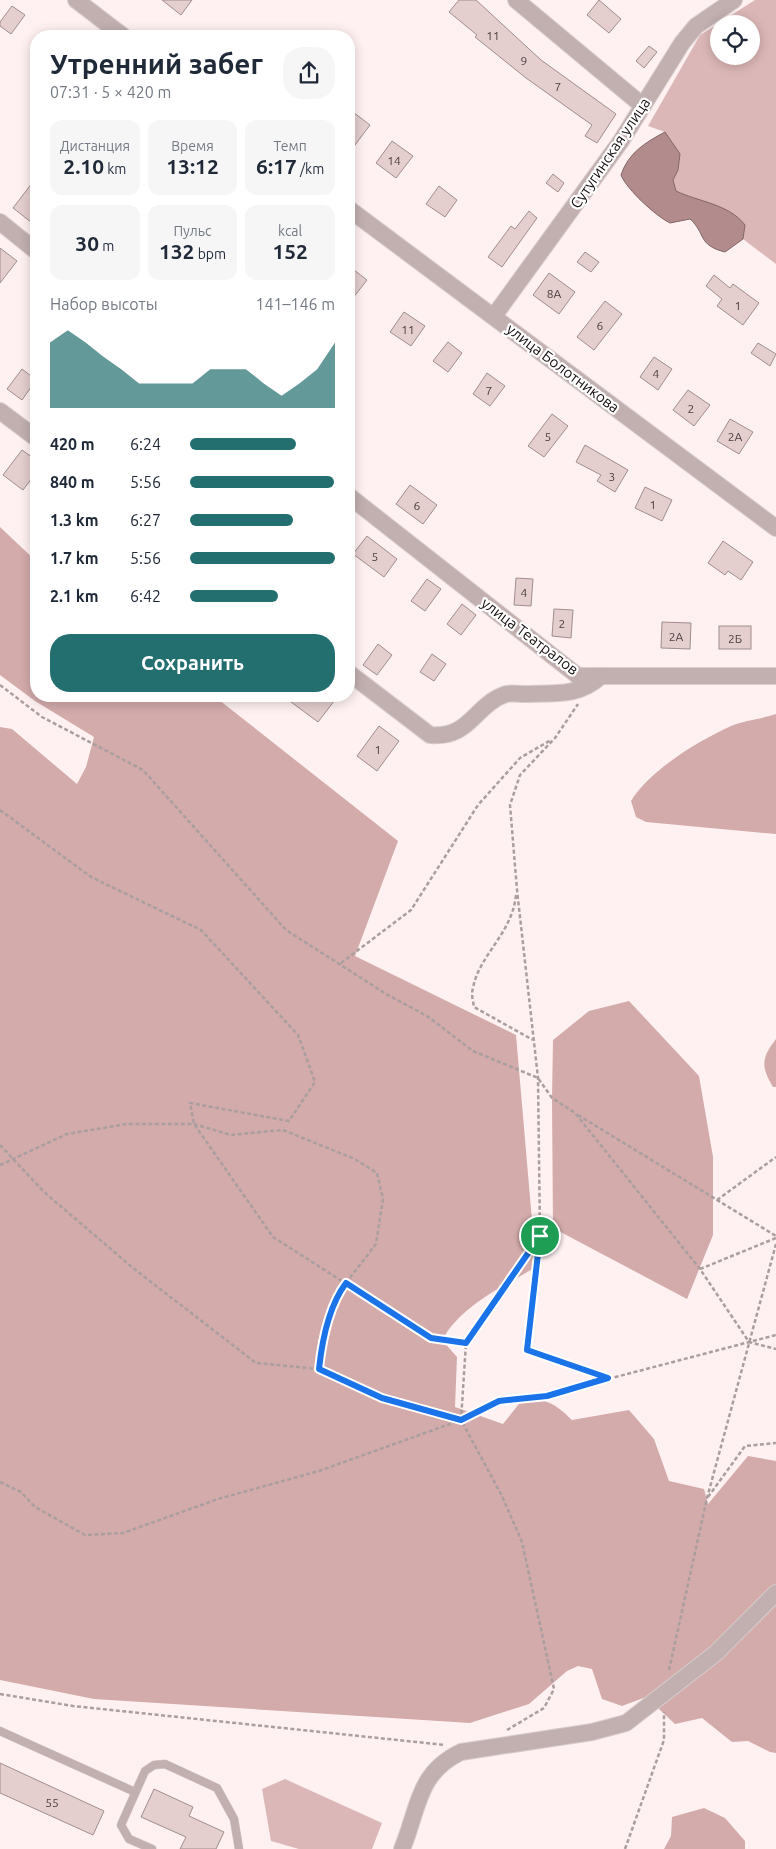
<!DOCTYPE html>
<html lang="ru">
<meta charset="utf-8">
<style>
:root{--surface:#fff;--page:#f6f6f7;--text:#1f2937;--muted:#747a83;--accent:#236f70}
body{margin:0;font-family:Ubuntu,sans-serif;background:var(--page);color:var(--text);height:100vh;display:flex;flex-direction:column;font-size:19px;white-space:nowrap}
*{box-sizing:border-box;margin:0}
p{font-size:16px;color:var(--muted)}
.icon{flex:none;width:28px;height:28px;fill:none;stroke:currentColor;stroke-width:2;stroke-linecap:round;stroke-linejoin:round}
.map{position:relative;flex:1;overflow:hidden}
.side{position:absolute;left:30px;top:30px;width:325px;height:672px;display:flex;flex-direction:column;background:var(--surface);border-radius:20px;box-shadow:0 2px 12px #0003}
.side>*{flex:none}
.tools{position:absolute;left:710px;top:15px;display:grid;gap:10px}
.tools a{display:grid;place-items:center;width:50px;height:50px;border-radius:50%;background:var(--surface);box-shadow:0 2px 12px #0003;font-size:25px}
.pin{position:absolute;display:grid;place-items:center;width:42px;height:42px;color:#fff;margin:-21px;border:2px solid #fff;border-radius:50%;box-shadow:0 1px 5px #0007}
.round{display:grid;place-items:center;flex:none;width:52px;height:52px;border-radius:20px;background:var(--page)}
.headline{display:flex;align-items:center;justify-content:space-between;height:85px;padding:0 20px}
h1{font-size:28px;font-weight:700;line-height:38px}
.metrics{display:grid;grid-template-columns:repeat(3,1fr);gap:8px;height:85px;padding:5px 20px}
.metrics div{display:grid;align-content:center;border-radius:12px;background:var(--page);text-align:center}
.metrics b{font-size:21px;font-weight:700}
.metrics small{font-size:14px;font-weight:400}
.metrics p{font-size:14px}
.chart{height:140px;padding:10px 20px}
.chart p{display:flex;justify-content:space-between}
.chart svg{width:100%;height:90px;margin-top:5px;fill:var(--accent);opacity:.7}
.action{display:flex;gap:10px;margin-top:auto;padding:10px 20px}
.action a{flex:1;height:58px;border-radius:20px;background:var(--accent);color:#fff;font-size:20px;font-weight:700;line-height:58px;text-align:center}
ul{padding:0 20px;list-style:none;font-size:16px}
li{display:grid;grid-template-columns:80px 60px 1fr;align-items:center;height:38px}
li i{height:12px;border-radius:6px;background:var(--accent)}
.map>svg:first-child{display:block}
</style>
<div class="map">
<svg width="776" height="1849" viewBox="0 0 776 1849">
<rect width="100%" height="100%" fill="#fff1f1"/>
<g fill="#dcb7b7" fill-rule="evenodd">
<path d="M755 0H776V264L743 239 745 225 720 207 694 200 676 191 673 180 678 170 680 154 665 132 648 126 700 35ZM719 24H751V56H719Z"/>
<path d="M285 1779 382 1823 372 1849H299L271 1841 262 1789Z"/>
</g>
<g fill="#d3abab">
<path d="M0 527 36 561V696H214L398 841 355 956 516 1035 536 1267C502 1287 462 1305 442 1340L457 1357 455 1407 503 1424 522 1400C548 1399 554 1403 572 1420L629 1410 654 1439 669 1481 704 1489 708 1504 748 1456 776 1461V1753L770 1752 748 1741 732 1742 702 1718 675 1724 646 1697 622 1706 602 1699 592 1669 578 1666 567 1671 529 1704 470 1723 94 1699 0 1680V727L12 729 77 784 86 767 94 737 35 701 0 675Z"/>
<path d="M776 714V834L646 822 636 817 631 801C650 770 698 741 731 726 745 720 762 719 776 714Z"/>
<path d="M629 1001 699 1076 713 1157V1235L687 1299 553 1228 552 1098 553 1040 589 1011Z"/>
<path d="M776 1039V1087H773C761 1067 761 1058 776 1039Z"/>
<path d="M704 1808 725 1818 745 1841V1849H664L671 1836 672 1817Z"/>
</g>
<path fill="#b28b8c" stroke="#836566" d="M665 132 680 154 678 170 673 180 676 191C699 202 729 204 745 225L743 239 725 252C697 245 706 233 690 219L670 223C656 216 627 190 621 175 628 153 646 142 665 132Z"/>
<g fill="#e4cece" stroke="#a18d8d">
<path d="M162 0H192L181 15Z"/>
<path d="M459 0H476L541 60 616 114 597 143 585 136 592 125 526 78 475 37 477 35 449 12Z"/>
<path d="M599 0 621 19 609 33 587 15Z"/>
<path d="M12 6 25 15 11 34 0 26V22Z"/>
<path d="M649 46 657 52 644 68 636 61Z"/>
<path d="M349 109 370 125 349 153Z"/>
<path d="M392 141 413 156 396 178 376 163Z"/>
<path d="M553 174 564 183 558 192 546 183Z"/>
<path d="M36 178V226L13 208Z"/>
<path d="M439 186 457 200 445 217 426 204Z"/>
<path d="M529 211 537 218 502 267 488 257 511 226 515 229Z"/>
<path d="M0 248 17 261 0 283Z"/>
<path d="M585 252 599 262 591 272 577 262Z"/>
<path d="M354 270 367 280 349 303V276Z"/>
<path d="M549 273 575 292 559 314 533 295Z"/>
<path d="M714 275 730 288 733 284 759 303 743 325 717 306 722 299 706 286Z"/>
<path d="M605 301 622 314 594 350 577 337Z"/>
<path d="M404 312 425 326 411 346 390 332Z"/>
<path d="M448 342 462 353 448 372 433 361Z"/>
<path d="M758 343 776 354 770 366 751 353Z"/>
<path d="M654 357 672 369 658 390 640 377Z"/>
<path d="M22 369 36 380 22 400 7 389Z"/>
<path d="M487 373 505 386 490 406 473 394Z"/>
<path d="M688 390 710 405 694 426 673 410Z"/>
<path d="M552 414 568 426 544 457 528 446Z"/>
<path d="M730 419 753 432 739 454 717 441Z"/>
<path d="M585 445 628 470 615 492 597 481 601 475 576 462Z"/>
<path d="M22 450 36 460V473L23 490 3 475Z"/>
<path d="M410 485 437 505 423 524 396 504Z"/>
<path d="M645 487 672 500 662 521 635 508Z"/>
<path d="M367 536 397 559 384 577 353 554Z"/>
<path d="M723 541 753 562 741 580 728 571 725 575 708 563Z"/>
<path d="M516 578 533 579 531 606 514 605Z"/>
<path d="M427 579 441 589 425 611 411 601Z"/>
<path d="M462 604 476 615 461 635 447 624Z"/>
<path d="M554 609 573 610 571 638 552 636Z"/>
<path d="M662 622 691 623 690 649 661 648Z"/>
<rect x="719" y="626" width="32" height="23"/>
<path d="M378 644 392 655 377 675 363 665Z"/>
<path d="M432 654 446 664 434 681 420 672Z"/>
<path d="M283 696H338L318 722Z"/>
<path d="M379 726 399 741 377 771 357 756Z"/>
<path d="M0 1763 104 1811 93 1835 0 1793Z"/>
<path d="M154 1789 193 1807 189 1816 224 1832 216 1849H180L186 1837 141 1817Z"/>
</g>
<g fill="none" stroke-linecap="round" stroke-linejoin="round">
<g stroke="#d9cdcd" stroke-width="9">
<g id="lane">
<path d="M0 1731 135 1792"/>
<path d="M152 1849 129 1839 121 1825 145 1771 154 1765 165 1764 217 1788 234 1819 239 1849"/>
</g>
</g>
<g stroke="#d9cdcd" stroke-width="18">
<g id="street">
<path d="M76 0 123 36"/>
<path d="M516 0 643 106"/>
<path d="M349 209 776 528"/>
<path d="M0 222 36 251"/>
<path d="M494 316 621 141 682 43 696 26 734 0"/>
<path d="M0 411 36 438"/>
<path d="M349 496 578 676H776"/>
<path d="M349 673 430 735C470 739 474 705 506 694 511 693 519 694 525 694 554 693 578 697 601 676"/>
<path d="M402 1849C419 1808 417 1773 461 1752L592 1732 626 1723 716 1653 776 1593"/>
</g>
</g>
<g stroke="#aa9e9f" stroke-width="2.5" stroke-dasharray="4 2.5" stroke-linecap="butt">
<path d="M0 685 42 717 143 770 286 930 386 994 427 1016 473 1051 538 1078 552 1098 575 1113 700 1269 749 1342 776 1349"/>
<path d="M0 810 91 877 201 930 298 1035 315 1082 289 1121 190 1103 194 1124 273 1237 431 1338 466 1343"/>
<path d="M516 895C512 934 479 955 473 988 471 994 473 1001 474 1007L533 1040"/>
<path d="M341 963 411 910 478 805 520 758 551 740"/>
<path d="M578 1115 776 1236"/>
<path d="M0 1145 44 1192 133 1268 256 1363 319 1369 382 1398 460 1419"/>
<path d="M0 1165 67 1134 127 1124H194L231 1135 283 1130 355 1159 377 1173 383 1199 376 1244 339 1292 322 1341 319 1369"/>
<path d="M717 1200 776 1157"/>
<path d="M540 1239 527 1351 607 1377"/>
<path d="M700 1269 776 1238"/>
<path d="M0 1482 21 1492 35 1507 85 1535 123 1533 218 1499 319 1471 461 1420 499 1401 547 1395 776 1335"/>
<path d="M708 1497 745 1446 776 1443"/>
<path d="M669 1670 707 1498 776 1244"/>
<path d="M0 1694 73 1706 445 1745"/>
<path d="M507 1730 544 1708 554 1689 522 1542 502 1496 461 1420 466 1343 540 1236 538 1078 517 890 510 805 520 775 555 738 578 704"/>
<path d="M625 1849 664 1740V1712"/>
</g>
<use href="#lane" stroke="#c2b0b0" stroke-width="8"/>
<use href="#street" stroke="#c2b0b0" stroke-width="16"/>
</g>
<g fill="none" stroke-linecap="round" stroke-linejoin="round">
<g stroke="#fff" stroke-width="10">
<path id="route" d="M540 1236 527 1350 608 1378 547 1396 499 1401 461 1420 382 1398 319 1369C322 1341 328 1307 346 1283L431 1338 466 1343Z"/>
</g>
<use href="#route" stroke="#1a73e8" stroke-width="6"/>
</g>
<g text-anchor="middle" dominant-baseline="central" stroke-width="4.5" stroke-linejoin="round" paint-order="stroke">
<g font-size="12" fill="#483d3e">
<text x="493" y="35">11</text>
<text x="524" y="60">9</text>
<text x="558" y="86">7</text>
<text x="394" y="160">14</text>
<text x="554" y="293">8А</text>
<text x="738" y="305">1</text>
<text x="600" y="325">6</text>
<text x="408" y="329">11</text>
<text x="656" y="373">4</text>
<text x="489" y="390">7</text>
<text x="691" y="408">2</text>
<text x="548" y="436">5</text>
<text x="735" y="436">2А</text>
<text x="612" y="476">3</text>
<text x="653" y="504">1</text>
<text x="417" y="505">6</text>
<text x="375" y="556">5</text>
<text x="524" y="592">4</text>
<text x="562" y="623">2</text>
<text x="676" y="636">2А</text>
<text x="735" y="638">2Б</text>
<text x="378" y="749">1</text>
<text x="52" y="1802">55</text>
</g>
<g font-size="15" fill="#140d0e" stroke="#fff">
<text transform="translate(610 153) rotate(-56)">Сутугинская улица</text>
<text transform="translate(563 368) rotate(37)">улица Болотникова</text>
<text transform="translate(530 636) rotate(37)">улица Театралов</text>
</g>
</g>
</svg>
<div class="tools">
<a><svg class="icon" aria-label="locate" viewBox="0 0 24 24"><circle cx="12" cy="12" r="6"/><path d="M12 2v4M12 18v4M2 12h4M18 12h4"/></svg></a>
</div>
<div class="pin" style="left:540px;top:1236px;background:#1e9e55"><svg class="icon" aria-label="arrive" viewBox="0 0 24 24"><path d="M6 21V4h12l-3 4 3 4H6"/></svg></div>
<section class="side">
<div class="headline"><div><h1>Утренний забег</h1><p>07:31 · 5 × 420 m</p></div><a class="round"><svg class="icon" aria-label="share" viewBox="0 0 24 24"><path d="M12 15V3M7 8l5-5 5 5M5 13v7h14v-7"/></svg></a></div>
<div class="metrics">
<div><p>Дистанция</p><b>2.10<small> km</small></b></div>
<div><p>Время</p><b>13:12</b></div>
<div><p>Темп</p><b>6:17<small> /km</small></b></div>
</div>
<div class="metrics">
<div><b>30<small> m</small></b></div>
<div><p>Пульс</p><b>132<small> bpm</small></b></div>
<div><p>kcal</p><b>152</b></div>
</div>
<div class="chart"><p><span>Набор высоты</span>141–146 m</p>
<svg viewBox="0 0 160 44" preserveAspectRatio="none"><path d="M0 44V12L10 6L20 12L30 19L40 25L50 32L60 32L70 32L80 32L90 25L100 25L110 25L120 32L130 38L140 32L150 25L160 12V44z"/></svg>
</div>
<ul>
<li><b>420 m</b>6:24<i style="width:73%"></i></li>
<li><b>840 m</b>5:56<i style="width:99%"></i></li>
<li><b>1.3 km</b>6:27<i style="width:71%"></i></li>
<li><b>1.7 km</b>5:56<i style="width:100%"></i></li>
<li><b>2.1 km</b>6:42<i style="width:61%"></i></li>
</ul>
<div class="action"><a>Сохранить</a></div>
</section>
</div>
